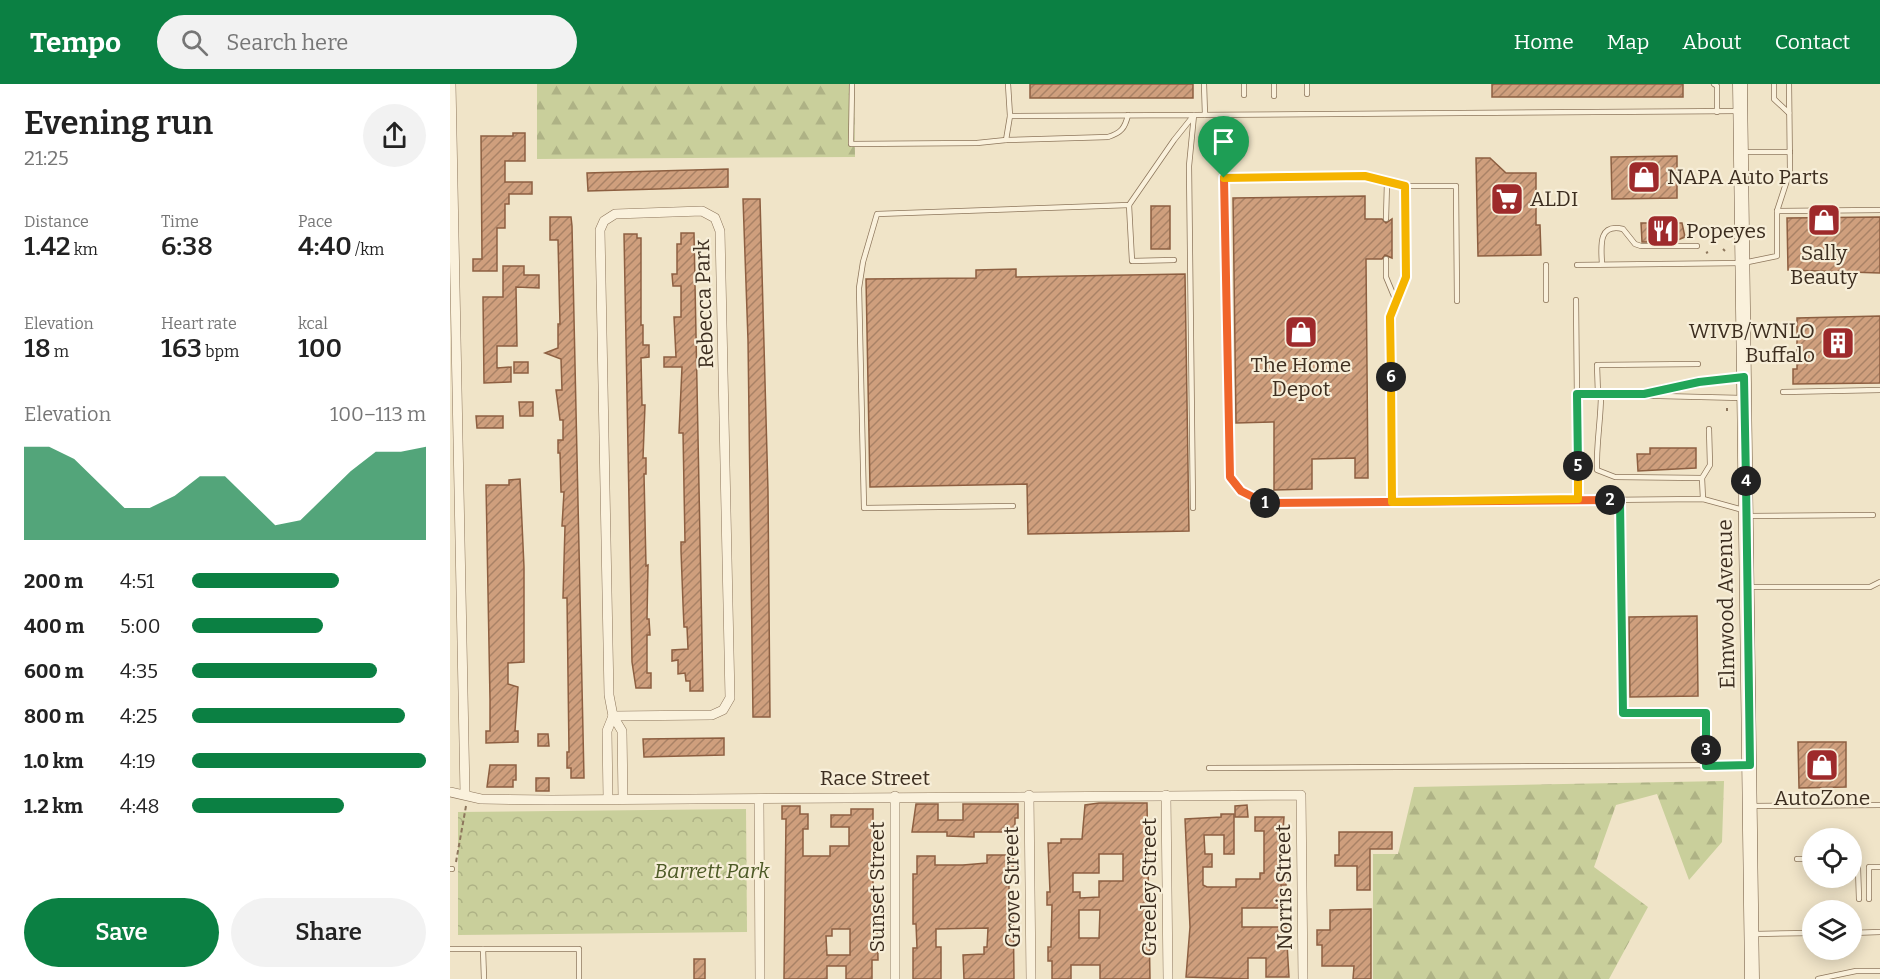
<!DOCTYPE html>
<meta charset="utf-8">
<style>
:root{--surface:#fff;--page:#f2f2f2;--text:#222;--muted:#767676;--accent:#0b8043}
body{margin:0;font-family:Bitter,serif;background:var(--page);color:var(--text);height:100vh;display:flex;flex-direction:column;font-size:22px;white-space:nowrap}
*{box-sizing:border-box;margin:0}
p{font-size:20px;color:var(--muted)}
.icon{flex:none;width:33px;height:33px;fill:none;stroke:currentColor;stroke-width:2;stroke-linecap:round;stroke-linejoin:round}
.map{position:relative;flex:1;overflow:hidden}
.drawer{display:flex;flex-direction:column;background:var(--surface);width:450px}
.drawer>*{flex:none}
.tools{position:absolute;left:1352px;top:744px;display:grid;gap:12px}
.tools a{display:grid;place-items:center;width:60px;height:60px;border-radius:50%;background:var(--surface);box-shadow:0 3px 15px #0003;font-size:30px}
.pin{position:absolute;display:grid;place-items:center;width:51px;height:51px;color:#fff;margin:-62px -26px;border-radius:50% 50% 50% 0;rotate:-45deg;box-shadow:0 0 6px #0007}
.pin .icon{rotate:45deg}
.km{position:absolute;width:30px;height:30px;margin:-15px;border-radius:50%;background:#222;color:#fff;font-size:16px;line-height:30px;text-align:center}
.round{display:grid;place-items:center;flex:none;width:63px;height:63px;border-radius:32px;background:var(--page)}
.overview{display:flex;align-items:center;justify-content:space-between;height:102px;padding:0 24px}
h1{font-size:33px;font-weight:600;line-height:45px}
.stats{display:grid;grid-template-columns:repeat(3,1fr);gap:9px;height:102px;padding:6px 24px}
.stats div{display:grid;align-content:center}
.stats b{font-size:26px;font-weight:600}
.stats small{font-size:16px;font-weight:400}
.stats p{font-size:16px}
.chart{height:168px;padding:12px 24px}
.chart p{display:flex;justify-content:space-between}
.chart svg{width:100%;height:108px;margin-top:6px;fill:var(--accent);opacity:.7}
.primary-button{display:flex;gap:12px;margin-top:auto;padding:12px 24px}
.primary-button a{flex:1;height:69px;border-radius:36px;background:var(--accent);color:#fff;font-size:24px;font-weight:600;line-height:69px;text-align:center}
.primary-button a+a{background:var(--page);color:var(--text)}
ul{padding:0 24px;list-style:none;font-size:20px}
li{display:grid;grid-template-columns:96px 72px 1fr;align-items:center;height:45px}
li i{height:15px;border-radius:8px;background:var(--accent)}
header{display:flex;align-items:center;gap:36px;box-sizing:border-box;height:84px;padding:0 30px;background:var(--accent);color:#fff}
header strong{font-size:28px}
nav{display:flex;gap:33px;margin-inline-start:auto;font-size:21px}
.search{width:420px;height:54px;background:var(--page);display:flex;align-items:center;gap:15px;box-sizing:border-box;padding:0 21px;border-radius:33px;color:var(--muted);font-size:22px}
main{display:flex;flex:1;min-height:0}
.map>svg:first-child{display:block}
</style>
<header>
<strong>Tempo</strong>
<div class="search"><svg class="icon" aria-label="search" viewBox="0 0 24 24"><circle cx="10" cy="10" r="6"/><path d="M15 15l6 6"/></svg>Search here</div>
<nav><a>Home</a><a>Map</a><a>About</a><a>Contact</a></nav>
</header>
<main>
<section class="drawer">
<div class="overview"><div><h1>Evening run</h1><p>21:25</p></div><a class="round"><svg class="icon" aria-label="share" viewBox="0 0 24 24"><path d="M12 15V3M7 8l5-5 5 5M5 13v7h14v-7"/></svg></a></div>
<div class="stats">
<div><p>Distance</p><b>1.42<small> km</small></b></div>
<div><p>Time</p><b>6:38</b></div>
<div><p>Pace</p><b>4:40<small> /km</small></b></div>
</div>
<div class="stats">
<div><p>Elevation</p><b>18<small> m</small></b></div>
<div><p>Heart rate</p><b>163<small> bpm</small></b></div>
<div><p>kcal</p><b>100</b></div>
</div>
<div class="chart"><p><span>Elevation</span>100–113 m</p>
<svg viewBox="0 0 160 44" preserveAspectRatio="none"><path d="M0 44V6L10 6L20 11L30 21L40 31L50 31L60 26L70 18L80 18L90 28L100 38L110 36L120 26L130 16L140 8L150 8L160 6V44z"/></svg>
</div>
<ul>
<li><b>200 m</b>4:51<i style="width:63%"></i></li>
<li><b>400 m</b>5:00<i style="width:56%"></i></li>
<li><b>600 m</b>4:35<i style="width:79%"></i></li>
<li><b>800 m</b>4:25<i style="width:91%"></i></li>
<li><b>1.0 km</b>4:19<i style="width:100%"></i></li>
<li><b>1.2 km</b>4:48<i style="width:65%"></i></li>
</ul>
<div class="primary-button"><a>Save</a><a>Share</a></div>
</section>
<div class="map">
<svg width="1430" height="895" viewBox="0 0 1430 895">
<defs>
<pattern id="forest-firs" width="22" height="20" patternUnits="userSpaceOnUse" patternTransform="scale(1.5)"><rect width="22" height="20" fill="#c9cf9b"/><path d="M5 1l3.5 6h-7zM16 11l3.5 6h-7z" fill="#aeb285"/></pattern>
<pattern id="park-crowns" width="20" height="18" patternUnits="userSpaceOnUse" patternTransform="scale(1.5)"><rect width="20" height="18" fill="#c9cf9b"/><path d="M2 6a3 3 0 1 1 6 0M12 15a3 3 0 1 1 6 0" fill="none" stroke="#aeb285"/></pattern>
<pattern id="building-hatch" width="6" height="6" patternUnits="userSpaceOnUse" patternTransform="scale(1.5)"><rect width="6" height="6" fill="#cf9f7d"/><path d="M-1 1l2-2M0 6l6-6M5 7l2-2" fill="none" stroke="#a98266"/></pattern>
</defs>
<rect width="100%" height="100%" fill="#f0e4c8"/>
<g fill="url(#forest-firs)">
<path d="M87 0H404L405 73 87 75Z"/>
<path d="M1274 697 1272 758 1239 796 1207 710 1166 721 1144 783 1198 823 1159 895H923V770H948L964 703Z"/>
</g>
<path fill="url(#park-crowns)" d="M296 725 297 848 8 851V728Z"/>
<g fill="url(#building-hatch)" stroke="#8d5f41" stroke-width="1.5" fill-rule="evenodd">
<rect x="580" y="0" width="163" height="14"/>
<rect x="1042" y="0" width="191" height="13"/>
<path d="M63 49H75V77H55V98H82V110H59V120H55V144H47V187H23V175H32L31 52H63Z"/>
<path d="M1227 72V114L1162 115 1161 73Z"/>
<path d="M1026 74H1040L1056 89H1086V141H1090L1091 171 1028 172Z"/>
<path d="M278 85V103L138 107 137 89Z"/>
<path d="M915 112V135H932L936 139 942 135V174L935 171 932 175H916L918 394H905V374L862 375V405L824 406V338L786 339 783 114Z"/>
<path d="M293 115H310L318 407 320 633H303L298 256Z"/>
<rect x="701" y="122" width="19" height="43"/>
<path d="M100 133H121L122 142 134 694H121V684H117V668H119L117 514H113L115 442H112L114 408H111L110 369H108V356H113V336H110L106 306H112L111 275 95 269 108 264V240H110L108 156H100Z"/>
<path d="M1430 133V189L1338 186 1337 134Z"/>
<path d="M1191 139H1232L1235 153 1223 158H1192Z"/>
<path d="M231 149H244L253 607H240V597H236L235 589 228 590V576L222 577V566L238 565 237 543H234L233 520 231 467V458H235L233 349H229L232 283H214V273H226L224 233H231V202H223L222 190H227V160H231Z"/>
<path d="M174 150H187V154H191V241H193V261H199V273L191 274 192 321H195L193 374H196V390H194L196 482 198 481 197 535H199L200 551H197V589H201V604H186L182 578Z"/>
<path d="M53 182H74V191H89V204L66 203 67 262H47V284L61 283V298L34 299 33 213H53Z"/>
<path d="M566 185V193L735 190 739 447 578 450 577 400 420 403 416 195 526 194V186Z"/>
<path d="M1430 232V299L1343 300V285H1347V234Z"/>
<rect x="64" y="278" width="14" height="11"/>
<path d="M69 318H83V332H70Z"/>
<path d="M26 332H53V344H27Z"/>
<path d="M1200 364H1246V384L1188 387 1187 370H1200Z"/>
<path d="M70 395 74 483V578L58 579V600L68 603 65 647H68V658L36 659V647H40V615L36 401H59V396Z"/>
<path d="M1247 532 1248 612 1180 613 1179 533Z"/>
<path d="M88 650H98L99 662H88Z"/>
<path d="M274 654V671L194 673 193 655Z"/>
<path d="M1348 658H1396V703L1349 704Z"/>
<path d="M40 681H66V696H63V703H37Z"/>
<rect x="86" y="694" width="13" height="13"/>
<path d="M649 719H697L700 895H650V881H621V895H602V877H598V863H601L602 821H597V808H600L598 759H611V755H632L635 721ZM649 770H673V797H649V813L630 814V808H623V789H649ZM629 826H650L649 854H629Z"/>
<path d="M466 720H488V736H513V720H568V734H565V748H524V753L497 752V748H462Z"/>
<path d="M797 721 798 733H785V722Z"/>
<path d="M332 722H350V730H358V745H353V772H380V762H399V743H381V731H401V725H423V831H427L428 876H422V895H396V882H377V895H334L336 735H332ZM382 845H400V871H377L376 852H382Z"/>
<path d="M771 730H784V770H774V751H754L755 770H762V783H753V801L757 803H786V795H810V789H814V747H805V733H834L830 789H836V801H831V824H792V843H836L839 893H816V874H798V895L736 893 740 843 735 735 771 733Z"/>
<path d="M889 748H942V765H920V806H907V782H885V771H889Z"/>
<path d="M537 771H563V784H559V808H563L564 895H514L513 871 534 870V863H537L538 844 486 845V863H491V895H463V864H467L466 840H463V790H467V772H485V781H513L537 779Z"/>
<path d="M921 825V895H903L904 882H872V861H867V846H880V826Z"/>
<rect x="244" y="875" width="11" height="20"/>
</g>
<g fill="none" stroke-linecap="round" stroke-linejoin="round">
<g stroke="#8d765c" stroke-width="6">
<g id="lane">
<path d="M402 0 401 60 527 59 556 56 560 32"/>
<path d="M558 0 560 32 744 31 739 82 743 424"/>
<path d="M754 0 755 31"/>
<path d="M794 0V11"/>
<path d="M824 0V12"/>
<path d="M857 0V10"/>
<path d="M1264 0 1267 2V28"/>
<path d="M1324 0V15L1339 29"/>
<path d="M774 32 780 393 791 407 815 419 1253 415 1293 426"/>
<path d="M556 56 658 53C671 49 675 44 678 31"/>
<path d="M1292 68H1340"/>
<path d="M774 94 915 92 955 102H1006L1007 217"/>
<path d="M679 121 682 177 724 176"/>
<path d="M1327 127 1430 126"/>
<path d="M936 135 937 98"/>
<path d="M936 175V193L946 217"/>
<path d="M1152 180C1151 162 1148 139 1173 145L1185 160 1191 162H1247"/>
<path d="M1096 181V216"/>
<path d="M1127 181 1293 179 1327 172V127L1340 87 1339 0"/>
<path d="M1126 216 1128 415"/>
<path d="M1333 308 1430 306"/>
<path d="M1196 309 1249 298 1292 293"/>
<path d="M1127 310 1292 314"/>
<path d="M1148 310 1147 281 1248 280"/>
<path d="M1151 310C1151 336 1146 360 1147 386L1165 393 1252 394"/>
<path d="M1253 415 1252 394 1260 381 1259 345"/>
<path d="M1170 416 1173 629H1256V682"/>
<path d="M942 418 940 233 956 193 955 102"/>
<path d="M563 422 414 424 409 204 413 178 427 130 679 121 724 56 744 31 1288 27"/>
<path d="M1299 432 1423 431"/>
<path d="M1299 503H1420L1430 498"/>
<path d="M759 684 1296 681"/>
<path d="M1301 722 1430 721"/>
<path d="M1347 775H1362"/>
<path d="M1401 775 1408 784 1409 815"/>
<path d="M0 785H2"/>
<path d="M1419 815V783H1430"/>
<path d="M1401 849 1430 848"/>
<path d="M1305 850 1362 849"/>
<path d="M0 865H129V895"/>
<path d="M33 865 34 895"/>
<path d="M1368 895 1406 887H1430"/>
</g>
</g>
<g stroke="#8d765c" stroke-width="10">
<g id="street">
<path d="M1 0 15 710"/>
<path d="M252 127 265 134 270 147 280 614 273 626 262 631 163 632 159 611 150 146 154 137 165 130Z"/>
<path d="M163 632 172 647 173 715"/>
<path d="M0 708 31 715 101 716 851 711 853 895"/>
<path d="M579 711 581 895"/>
<path d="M716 711 718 895"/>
<path d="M445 712V895"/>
<path d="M158 715 157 647 163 632"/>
<path d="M309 715 310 895"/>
</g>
</g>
<g stroke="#6f573f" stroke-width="15">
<path id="secondary" d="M1290 0 1302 895"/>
</g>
<g stroke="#8d765c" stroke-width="2" stroke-dasharray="4.5 3" stroke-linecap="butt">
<path d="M1273 165 1275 167"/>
<path d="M1256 169 1258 168"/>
<path d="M1277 327V324"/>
<path d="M6 778 16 722"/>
</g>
<use href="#lane" stroke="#faf1dc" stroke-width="4.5"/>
<use href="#street" stroke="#faf1dc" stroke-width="9"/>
<use href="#secondary" stroke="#faf1dc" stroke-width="14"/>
</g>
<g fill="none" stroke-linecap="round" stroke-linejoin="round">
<g stroke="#fff" stroke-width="12">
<path id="split-1" d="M774 94 780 393 791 407 815 419"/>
</g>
<g stroke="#fff" stroke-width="12">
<path id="split-2" d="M815 419 1160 416"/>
</g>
<g stroke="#fff" stroke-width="12">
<path id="split-3" d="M1160 416H1170L1173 629H1256V666"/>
</g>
<g stroke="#fff" stroke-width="12">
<path id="split-4" d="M1256 666V682L1300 681 1296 397"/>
</g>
<g stroke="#fff" stroke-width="12">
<path id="split-5" d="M1128 382 1127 310H1194L1249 298 1294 293 1296 397"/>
</g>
<g stroke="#fff" stroke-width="12">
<path id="split-6" d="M941 293 942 418 1128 415V382"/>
</g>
<g stroke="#fff" stroke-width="12">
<path id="split-7" d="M774 94 915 92 955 102 956 193 940 233 941 293"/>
</g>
<use href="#split-1" stroke="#f0652b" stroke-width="8"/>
<use href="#split-2" stroke="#f0652b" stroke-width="8"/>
<use href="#split-3" stroke="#22a559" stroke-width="8"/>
<use href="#split-4" stroke="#22a559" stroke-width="8"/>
<use href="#split-5" stroke="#22a559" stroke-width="8"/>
<use href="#split-6" stroke="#f5b400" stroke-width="8"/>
<use href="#split-7" stroke="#f5b400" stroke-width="8"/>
</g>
<defs>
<g id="shop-square" transform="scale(1.725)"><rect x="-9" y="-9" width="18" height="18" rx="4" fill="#9e2a2b" stroke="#f7eed8"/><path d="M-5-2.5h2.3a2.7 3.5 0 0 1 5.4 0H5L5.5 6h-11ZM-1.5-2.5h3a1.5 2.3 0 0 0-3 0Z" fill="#fff"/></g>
<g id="supermarket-square" transform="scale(1.725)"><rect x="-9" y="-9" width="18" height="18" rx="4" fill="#9e2a2b" stroke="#f7eed8"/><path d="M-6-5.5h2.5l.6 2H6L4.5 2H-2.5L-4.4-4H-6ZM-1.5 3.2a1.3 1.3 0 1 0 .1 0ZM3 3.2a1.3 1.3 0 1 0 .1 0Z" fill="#fff"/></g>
<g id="restaurant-square" transform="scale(1.725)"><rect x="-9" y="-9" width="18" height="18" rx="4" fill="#9e2a2b" stroke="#f7eed8"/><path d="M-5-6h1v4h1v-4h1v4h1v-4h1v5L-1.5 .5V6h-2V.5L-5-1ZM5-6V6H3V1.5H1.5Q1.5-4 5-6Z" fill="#fff"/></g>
<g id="building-square" transform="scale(1.725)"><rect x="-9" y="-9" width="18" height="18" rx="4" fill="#9e2a2b" stroke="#f7eed8"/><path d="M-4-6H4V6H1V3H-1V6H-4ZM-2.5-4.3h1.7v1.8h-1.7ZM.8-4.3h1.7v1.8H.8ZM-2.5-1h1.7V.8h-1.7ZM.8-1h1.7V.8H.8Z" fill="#fff"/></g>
</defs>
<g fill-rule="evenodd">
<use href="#shop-square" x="1194" y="93"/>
<use href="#supermarket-square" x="1057" y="115"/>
<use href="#shop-square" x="1374" y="136"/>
<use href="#restaurant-square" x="1213" y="147"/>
<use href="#shop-square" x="851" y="248"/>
<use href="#building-square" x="1388" y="259"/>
<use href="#shop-square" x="1372" y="681"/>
</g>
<g text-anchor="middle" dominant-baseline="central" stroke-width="4.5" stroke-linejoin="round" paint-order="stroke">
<g font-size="21" fill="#3d2e20" stroke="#f7eed8" text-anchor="start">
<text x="1217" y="93">NAPA Auto Parts</text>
<text x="1080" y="115">ALDI</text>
<text x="1236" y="147">Popeyes</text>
<text x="1374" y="169" text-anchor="middle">Sally<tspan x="1374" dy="24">Beauty</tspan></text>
<text x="1365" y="247" text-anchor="end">WIVB/WNLO<tspan x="1365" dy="24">Buffalo</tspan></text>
<text x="851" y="281" text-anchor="middle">The Home<tspan x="851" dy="24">Depot</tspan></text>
<text x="1372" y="714" text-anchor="middle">AutoZone</text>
</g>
<g font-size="21" fill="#3d2e20" stroke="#f7eed8">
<text transform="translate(254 220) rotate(-92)">Rebecca Park</text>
<text transform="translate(1276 520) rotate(-91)">Elmwood Avenue</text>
<text x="425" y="694">Race Street</text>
<text transform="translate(427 803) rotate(-90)">Sunset Street</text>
<text transform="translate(562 803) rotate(-91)">Grove Street</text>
<text transform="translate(699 803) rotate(-90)">Greeley Street</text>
<text transform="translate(834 803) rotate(-91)">Norris Street</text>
</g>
<g font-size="21" font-style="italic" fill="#4d5a26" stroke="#f7eed8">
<text x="262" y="787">Barrett Park</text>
</g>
</g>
</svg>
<div class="tools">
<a><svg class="icon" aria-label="locate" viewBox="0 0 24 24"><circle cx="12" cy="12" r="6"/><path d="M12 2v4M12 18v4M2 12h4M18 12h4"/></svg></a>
<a><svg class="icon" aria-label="layers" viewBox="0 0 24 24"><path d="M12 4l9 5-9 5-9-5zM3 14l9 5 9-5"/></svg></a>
</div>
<div class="pin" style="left:774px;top:94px;background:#1e9e55"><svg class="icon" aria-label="arrive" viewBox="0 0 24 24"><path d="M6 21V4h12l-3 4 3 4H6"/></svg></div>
<b class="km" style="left:815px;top:419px">1</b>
<b class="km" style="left:1160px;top:416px">2</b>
<b class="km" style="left:1256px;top:666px">3</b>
<b class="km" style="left:1296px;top:397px">4</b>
<b class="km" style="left:1128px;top:382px">5</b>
<b class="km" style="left:941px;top:293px">6</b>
</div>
</main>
